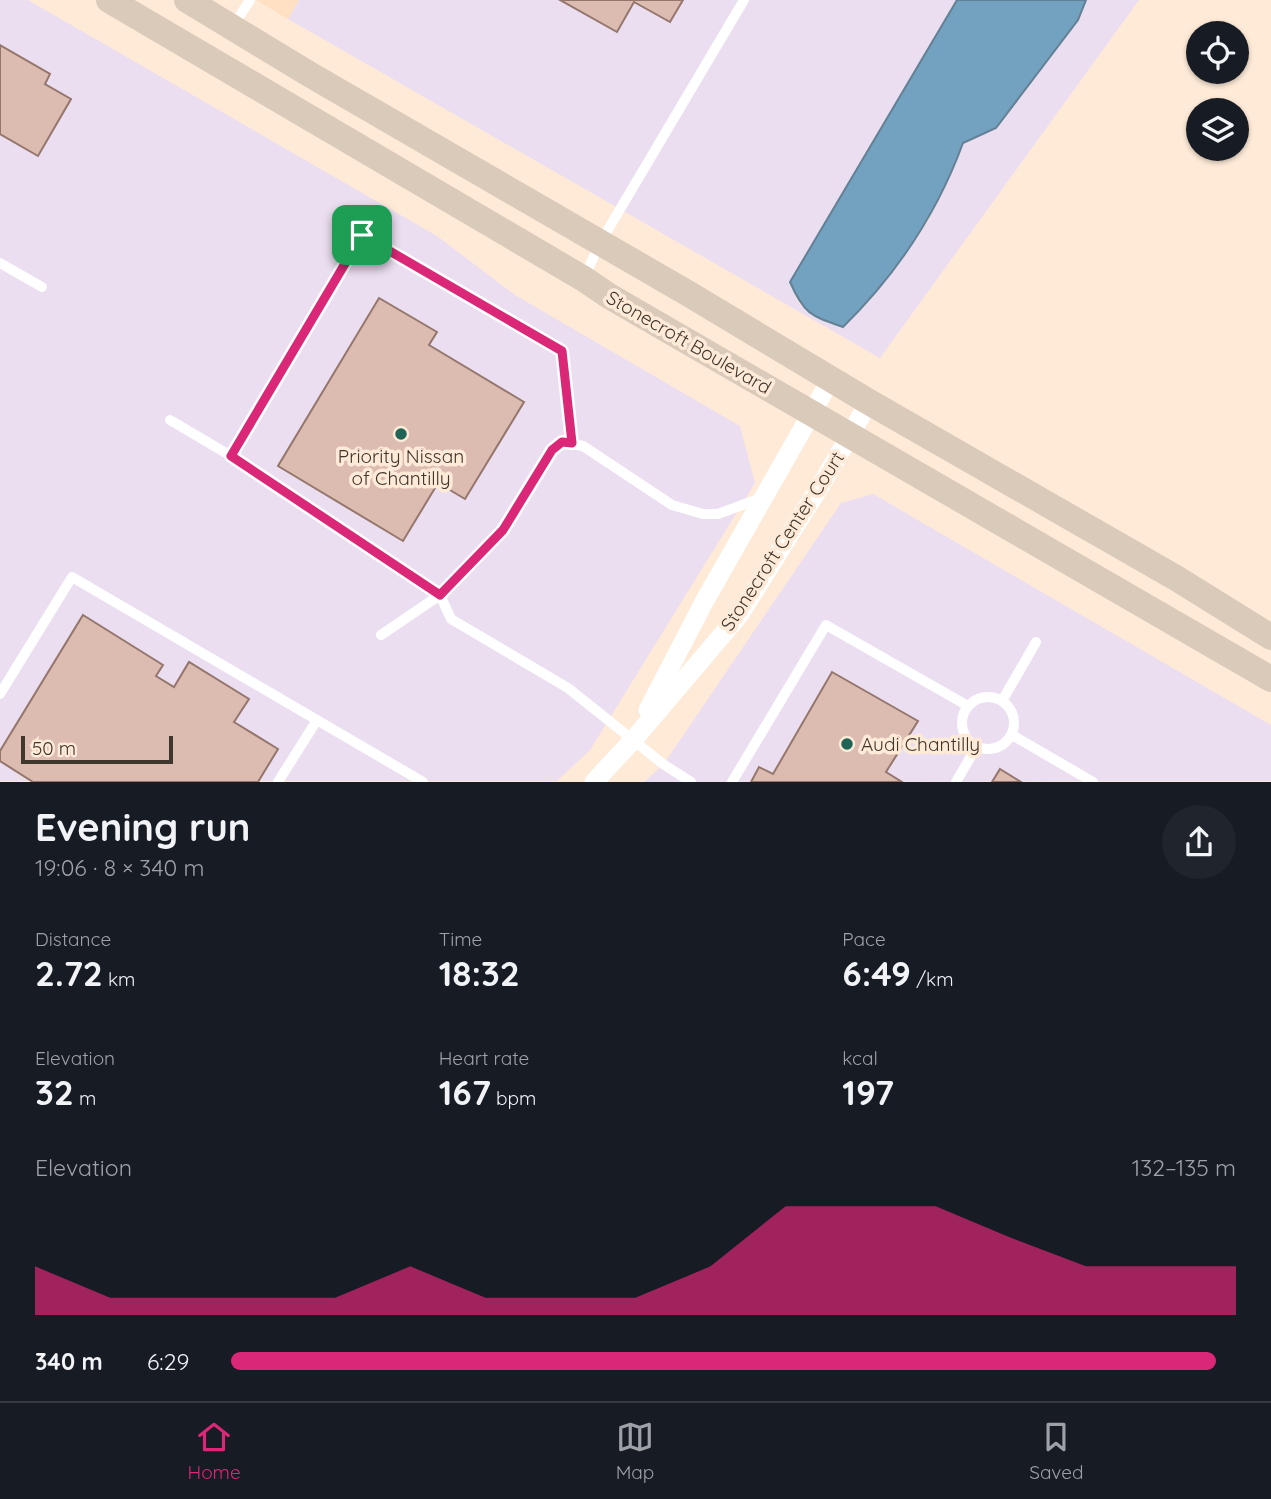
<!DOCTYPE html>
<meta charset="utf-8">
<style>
:root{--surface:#171b24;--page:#20242c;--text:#f1f3f6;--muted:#9ea1a6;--line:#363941;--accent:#db2777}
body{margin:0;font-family:Quicksand,sans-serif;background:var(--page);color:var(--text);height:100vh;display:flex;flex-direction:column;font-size:26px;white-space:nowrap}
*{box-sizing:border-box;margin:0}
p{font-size:23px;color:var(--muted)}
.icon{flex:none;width:38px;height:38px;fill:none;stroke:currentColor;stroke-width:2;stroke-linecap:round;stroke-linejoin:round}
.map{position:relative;height:782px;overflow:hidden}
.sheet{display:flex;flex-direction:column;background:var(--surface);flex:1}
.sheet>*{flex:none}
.fabs{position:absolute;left:1186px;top:21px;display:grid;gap:14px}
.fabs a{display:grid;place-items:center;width:63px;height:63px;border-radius:50%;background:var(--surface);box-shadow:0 2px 5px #0004;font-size:35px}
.scale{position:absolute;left:21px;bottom:18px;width:152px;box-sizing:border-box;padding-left:7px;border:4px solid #3f362d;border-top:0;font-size:19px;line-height:24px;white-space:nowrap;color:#3f362d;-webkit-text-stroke:5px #feead7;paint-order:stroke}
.pin{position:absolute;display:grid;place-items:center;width:60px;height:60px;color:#fff;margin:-30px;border-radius:14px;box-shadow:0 4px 10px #0006}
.round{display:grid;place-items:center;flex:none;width:74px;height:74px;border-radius:37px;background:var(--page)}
.summary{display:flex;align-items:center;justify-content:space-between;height:119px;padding:0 35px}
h1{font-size:38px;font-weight:700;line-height:52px}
.stats{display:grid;grid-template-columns:repeat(3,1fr);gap:10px;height:119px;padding:7px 35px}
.stats div{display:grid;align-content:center}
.stats b{font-size:35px;font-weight:700}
.stats small{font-size:19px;font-weight:400}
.stats p{font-size:19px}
.chart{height:196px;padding:14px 35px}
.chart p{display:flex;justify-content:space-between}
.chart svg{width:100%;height:126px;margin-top:7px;fill:var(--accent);opacity:.7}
ul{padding:0 35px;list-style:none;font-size:23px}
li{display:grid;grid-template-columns:112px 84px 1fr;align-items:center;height:52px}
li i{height:18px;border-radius:9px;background:var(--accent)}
.menu{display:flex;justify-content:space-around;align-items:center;height:98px;border-top:2px solid var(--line);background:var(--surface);font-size:19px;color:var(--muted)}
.menu a{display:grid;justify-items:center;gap:4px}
.menu .selected{color:var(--accent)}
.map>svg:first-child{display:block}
</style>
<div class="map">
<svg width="1271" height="782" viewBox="0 0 1271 782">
<rect width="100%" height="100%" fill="#feead7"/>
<g fill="#ecdef1">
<path d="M0 0H28L437 236 515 295 740 426 755 483 590 750 557 781H0Z"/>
<path d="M299 0H957L790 282 799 303 814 317 843 327 865 305 894 271 927 223 951 174 963 143 996 128 1078 20 1086 0H1139L880 358 288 19Z"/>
<path d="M873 494 1271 725V781L644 782 663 765 841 503Z"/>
</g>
<path fill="#ffe0c3" d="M256 0H299L288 19Z"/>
<path fill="#73a1c0" stroke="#638194" stroke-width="2" d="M957 0H1086L1078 20 996 128 963 143C937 214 897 274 843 327 811 316 804 314 790 282Z"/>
<g fill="#dcbbb0" stroke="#94766c" stroke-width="2">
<path d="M560 0H683L670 22 634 2 617 32Z"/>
<path d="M0 45 50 74 45 84 71 99 38 156 0 134Z"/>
<path d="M379 298 437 332 429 345 524 402 465 499 438 483 403 541 278 466Z"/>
<path d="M83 615 163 665 156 676 174 687 189 662 249 699 234 722 278 749 258 782H33L0 761V751Z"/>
<path d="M832 672 918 721 886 772 902 782H751L759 767 773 774Z"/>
<path d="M1000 769 1021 782H992Z"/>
</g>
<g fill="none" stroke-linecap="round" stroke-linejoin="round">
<g stroke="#fff" stroke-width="10">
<path d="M233 26 250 0"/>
<path d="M0 263 42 287"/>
<path d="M584 278 600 243 744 0"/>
<path d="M170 420 231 456"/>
<path d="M381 635 440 595 231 456 362 235 562 351 572 443"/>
<path d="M0 694 72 577 423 782"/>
<circle cx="988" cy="723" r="26"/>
<path d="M1002 701 1036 642"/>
<path d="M1012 735 1093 782"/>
<path d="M278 782 317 720"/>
<path d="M691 782 663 764 568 688 451 619 440 595 503 530 552 450 562 442 583 446 672 505 703 514H718L761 498"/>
<path d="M732 782 826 625 968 706"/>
<path d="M956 782 977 746"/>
</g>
<g stroke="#fff" stroke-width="19">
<path d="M648 710 704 602 831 379"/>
<path d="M594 782 634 739 740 614 824 480 869 402"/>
</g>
<g stroke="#dacaba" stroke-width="26">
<path d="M109 0 584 279 609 296 1271 679"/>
<path d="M187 0 309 74 689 294 869 402 1176 578 1271 637"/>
</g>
</g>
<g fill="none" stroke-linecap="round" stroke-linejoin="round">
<g stroke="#fff" stroke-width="14">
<path id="route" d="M362 235 562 351 572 443 562 442 552 450 503 530 440 595 231 456Z"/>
</g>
<use href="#route" stroke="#db2777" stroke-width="9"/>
</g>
<g fill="#1f6456" stroke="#feead7" stroke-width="2.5">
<circle cx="401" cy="434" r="7"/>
<circle cx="847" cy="744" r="7"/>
</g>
<g text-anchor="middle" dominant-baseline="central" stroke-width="7" stroke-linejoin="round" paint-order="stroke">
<g font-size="19" fill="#3f362d" stroke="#feead7">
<text transform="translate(689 342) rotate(30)">Stonecroft Boulevard</text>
<text transform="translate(782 541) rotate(-57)">Stonecroft Center Court</text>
</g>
<g font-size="19" fill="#3f362d" stroke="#feead7">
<text x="401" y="456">Priority Nissan<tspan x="401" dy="22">of Chantilly</tspan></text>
<text x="861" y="744" text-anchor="start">Audi Chantilly</text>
</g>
</g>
</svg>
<div class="fabs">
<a><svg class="icon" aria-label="locate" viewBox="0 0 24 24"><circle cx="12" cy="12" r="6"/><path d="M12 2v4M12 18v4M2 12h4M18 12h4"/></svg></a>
<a><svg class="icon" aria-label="layers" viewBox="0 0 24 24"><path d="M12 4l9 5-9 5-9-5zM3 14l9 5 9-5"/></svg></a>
</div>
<div class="scale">50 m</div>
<div class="pin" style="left:362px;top:235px;background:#1e9e55"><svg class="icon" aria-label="arrive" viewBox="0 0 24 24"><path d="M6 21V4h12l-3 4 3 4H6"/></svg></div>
</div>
<section class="sheet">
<div class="summary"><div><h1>Evening run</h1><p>19:06 · 8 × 340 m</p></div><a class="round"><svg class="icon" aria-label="share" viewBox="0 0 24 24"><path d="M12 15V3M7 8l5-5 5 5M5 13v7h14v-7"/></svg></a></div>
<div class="stats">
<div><p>Distance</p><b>2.72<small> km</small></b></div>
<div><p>Time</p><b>18:32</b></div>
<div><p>Pace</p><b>6:49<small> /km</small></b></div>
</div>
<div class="stats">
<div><p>Elevation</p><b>32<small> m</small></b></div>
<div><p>Heart rate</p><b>167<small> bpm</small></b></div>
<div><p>kcal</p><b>197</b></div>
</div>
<div class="chart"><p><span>Elevation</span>132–135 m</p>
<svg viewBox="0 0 160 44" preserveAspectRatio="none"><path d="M0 44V27L10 38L20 38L30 38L40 38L50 27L60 38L70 38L80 38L90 27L100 6L110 6L120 6L130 17L140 27L150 27L160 27V44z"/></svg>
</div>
<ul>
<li><b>340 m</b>6:29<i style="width:98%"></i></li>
</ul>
</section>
<nav class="menu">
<a class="selected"><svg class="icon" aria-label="home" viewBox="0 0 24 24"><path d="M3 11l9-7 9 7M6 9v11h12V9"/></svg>Home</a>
<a><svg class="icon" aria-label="map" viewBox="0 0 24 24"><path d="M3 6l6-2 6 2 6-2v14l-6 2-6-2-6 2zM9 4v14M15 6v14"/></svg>Map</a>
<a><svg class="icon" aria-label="saved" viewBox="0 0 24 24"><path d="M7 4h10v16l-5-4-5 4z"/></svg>Saved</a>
</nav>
